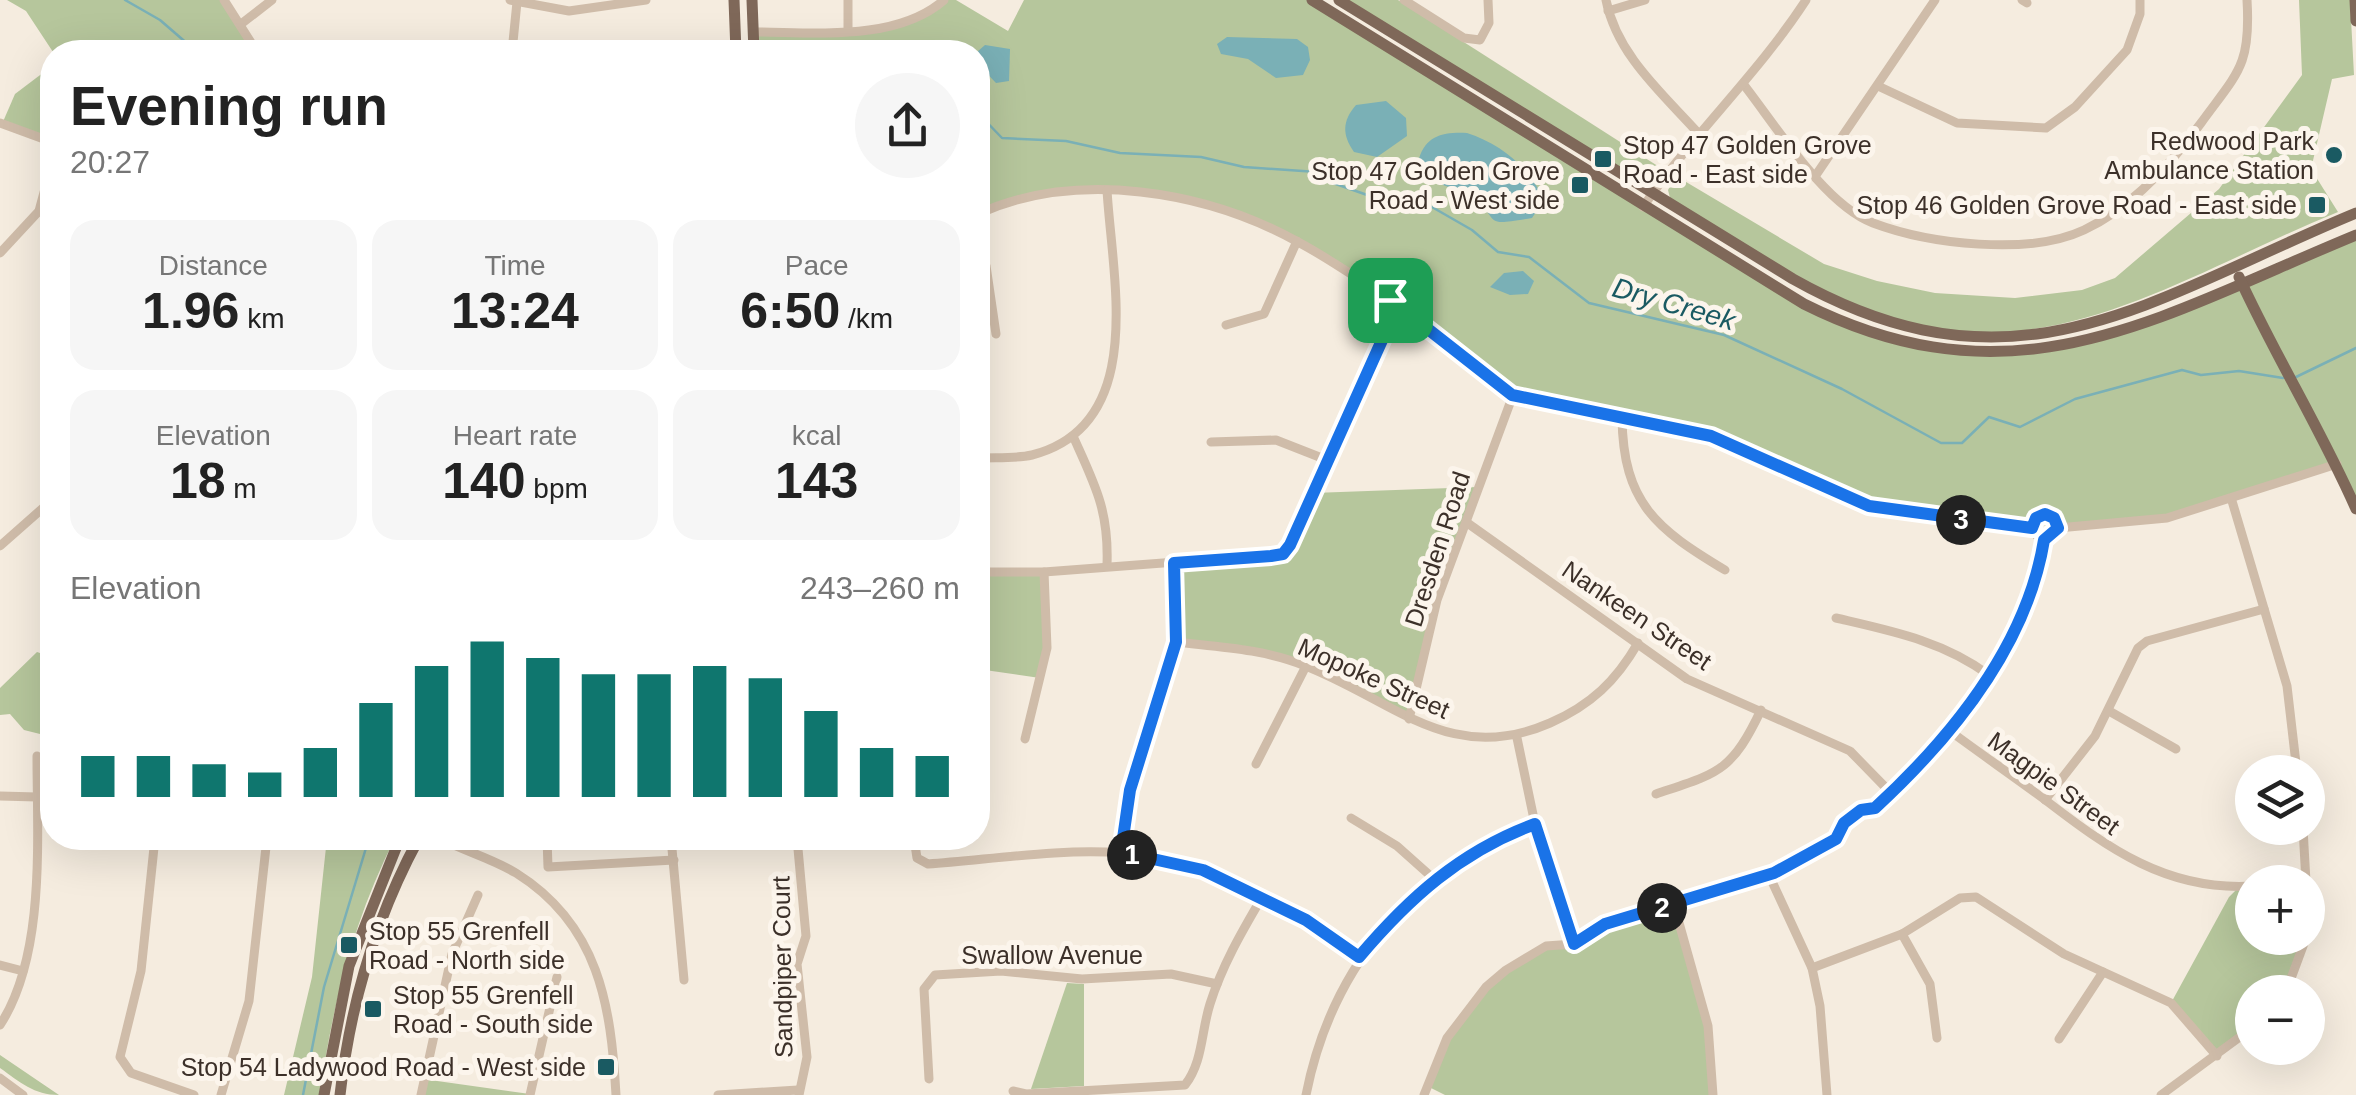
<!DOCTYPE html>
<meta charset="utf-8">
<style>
:root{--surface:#fff;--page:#f6f6f6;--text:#222;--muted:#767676;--accent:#0f766e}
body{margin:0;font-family:Arial,sans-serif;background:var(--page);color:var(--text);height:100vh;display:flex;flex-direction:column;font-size:38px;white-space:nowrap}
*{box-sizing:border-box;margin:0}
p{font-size:32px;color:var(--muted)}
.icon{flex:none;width:55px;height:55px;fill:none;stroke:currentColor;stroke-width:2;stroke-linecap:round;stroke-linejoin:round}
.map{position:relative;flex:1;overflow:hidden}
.side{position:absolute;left:40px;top:40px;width:950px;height:810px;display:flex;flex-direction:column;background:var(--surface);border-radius:40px;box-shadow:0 10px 40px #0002}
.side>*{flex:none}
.tools{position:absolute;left:2235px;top:755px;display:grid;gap:20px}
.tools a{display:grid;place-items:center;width:90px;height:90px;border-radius:50%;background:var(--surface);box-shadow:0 10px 40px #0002;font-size:50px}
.pin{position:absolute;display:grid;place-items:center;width:85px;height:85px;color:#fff;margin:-42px;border-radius:20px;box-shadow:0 5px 15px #0006}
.km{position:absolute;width:50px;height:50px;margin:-25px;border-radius:50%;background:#222;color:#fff;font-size:28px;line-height:50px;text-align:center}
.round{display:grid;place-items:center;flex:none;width:105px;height:105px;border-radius:52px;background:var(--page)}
.head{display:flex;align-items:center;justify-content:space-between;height:170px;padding:0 30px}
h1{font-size:55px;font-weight:600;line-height:75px}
.figures{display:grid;grid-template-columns:repeat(3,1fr);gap:15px;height:170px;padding:10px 30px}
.figures div{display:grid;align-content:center;border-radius:25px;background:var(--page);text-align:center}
.figures b{font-size:50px;font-weight:600}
.figures small{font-size:28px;font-weight:400}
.figures p{font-size:28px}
.chart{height:280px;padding:20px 30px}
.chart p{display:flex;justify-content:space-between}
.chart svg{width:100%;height:180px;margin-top:10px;stroke:var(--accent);stroke-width:6}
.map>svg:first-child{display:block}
</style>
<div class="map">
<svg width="2356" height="1095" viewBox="0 0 2356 1095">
<rect width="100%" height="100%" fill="#f5ecdf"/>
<g fill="#b6c69c">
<path d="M7 0H220L257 52H53L26 11Z"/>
<path d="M943 0H956L1008 31 1024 0H1312L1857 331 2014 354 2140 324 2356 235V509L2336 465 2133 524 2058 527 1869 506 1711 437 1513 395 1390 300 1297 241 1195 200 1107 190 1038 196 978 216V52H754V32C815 31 892 39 943 0Z"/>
<path d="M1347 0H1398L1664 170 1653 183H1643Z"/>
<path d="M2299 0H2350L2354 75 2332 79 2311 169 2338 212C2164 283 2027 389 1833 297 1777 270 1723 231 1670 198L1668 190 1676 176 1824 264 1877 281 1935 293 2015 298 2082 290 2115 278 2219 189 2302 75Z"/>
<path d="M52 66V140L2 124 15 94Z"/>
<path d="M1478 487 1437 600 1409 718 1306 666 1266 653 1176 642 1174 563 1283 554 1313 493Z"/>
<path d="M978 572H1044L1047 648 1040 678 978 669Z"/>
<path d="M37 652 52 657V737L24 730 10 714 0 715V688Z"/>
<path d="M327 838H395C354 919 332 1005 320 1095H284L312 977Z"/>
<path d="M2240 886H2252V938H2306L2286 992H2252V1028L2217 1056 2171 1003 2229 897Z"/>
<path d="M1674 905 1702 1000 1713 1095H1445L1427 1086 1447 1038 1486 987 1533 953 1564 946 1605 924Z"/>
<path d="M1067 983 1084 984V1086L1031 1089Z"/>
<path d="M0 1055 59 1095C34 1095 20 1082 0 1068Z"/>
<path d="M423 1079 530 1094V1095H421Z"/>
</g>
<g fill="#7ab0b6">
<path d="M1227 37 1297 39 1308 47 1310 60 1303 75 1276 78 1248 59 1221 54 1217 44Z"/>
<path d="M985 45 1010 49 1009 81 996 83 978 64 977 52Z"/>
<path d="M1386 101 1406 118 1407 136 1377 157 1354 152C1342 135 1342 121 1356 105Z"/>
<path d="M1467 133C1501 144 1529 167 1544 200L1532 218C1478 227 1504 222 1468 191 1445 187 1427 183 1419 159 1426 135 1444 132 1467 133Z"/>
<path d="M1523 271 1534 281 1528 294 1510 295 1490 287 1504 273Z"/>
</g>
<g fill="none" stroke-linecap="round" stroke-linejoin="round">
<g stroke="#7ab0b6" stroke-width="2.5">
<path d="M125 0 160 20 197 52"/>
<path d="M978 113 1002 138 1066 141 1120 153 1201 157 1244 167 1317 172 1333 183 1370 196 1418 199 1472 230 1498 252 1529 257 1589 303 1724 335 1842 389 1941 443H1962L1989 417 2020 427 2075 399 2182 370 2201 375 2239 371 2283 378"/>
<path d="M2296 377 2356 348"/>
<path d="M303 1095 324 987 369 838"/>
</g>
<g stroke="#cfbca9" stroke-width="9">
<path d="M224 0 257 52"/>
<path d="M510 0 569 11 646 0"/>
<path d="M848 0V31"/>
<path d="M1404 0 1464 38 1480 40 1489 23 1488 0"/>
<path d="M1606 0C1617 55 1662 93 1698 133"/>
<path d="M2022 0 2027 3"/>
<path d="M1608 11 1645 0"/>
<path d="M241 24 272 0"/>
<path d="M754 32C813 32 896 42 944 0"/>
<path d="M512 52 517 2"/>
<path d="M1744 85C1776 126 1825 205 1873 223 1929 244 2029 256 2084 230 2131 208 2171 164 2201 123 2238 72 2251 66 2247 0"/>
<path d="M1878 86 1957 123 2046 128 2075 107 2127 50 2140 14V0"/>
<path d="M0 123 52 142"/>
<path d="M1816 175 1935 0"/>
<path d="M1643 207C1693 134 1758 74 1806 0"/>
<path d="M978 214C1077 169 1206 191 1298 242 1330 259 1360 280 1390 300"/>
<path d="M978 245 986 266 996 334"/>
<path d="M0 253 39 211 52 163"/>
<circle cx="1400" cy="308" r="13"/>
<path d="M1411 315 1513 395 1711 437 1869 506 2032 528"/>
<path d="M1226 325 1264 314 1297 241"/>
<path d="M1622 417C1623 504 1657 529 1725 570"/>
<path d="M1073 436C1095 485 1109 510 1107 565"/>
<path d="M1211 442 1276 440 1327 460"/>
<path d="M978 458C995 457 1015 459 1032 455 1148 425 1112 278 1107 190"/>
<path d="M2232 501 2287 686 2297 772"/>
<circle cx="2045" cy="527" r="12"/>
<path d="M1466 522 1687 679 1850 751 1891 793"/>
<path d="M2058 528 2167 518 2337 464"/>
<path d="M0 546 52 500"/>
<path d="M978 572H1044L1283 554 1392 318"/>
<path d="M1836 618C1892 631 1943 641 1989 675"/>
<path d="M1176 642C1219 647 1263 649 1303 665 1393 699 1449 767 1550 723 1591 705 1616 681 1638 643"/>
<path d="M2109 711 2176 749"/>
<path d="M1409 719 1437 600 1513 395"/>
<path d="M1950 731C1981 754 2013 776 2044 799 2109 849 2167 891 2252 886"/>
<path d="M1517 738 1535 824 1574 944"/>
<path d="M1025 739 1047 648 1044 572"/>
<path d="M1256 764 1306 666"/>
<path d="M1656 794C1718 773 1731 773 1761 710"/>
<path d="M0 796 37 797"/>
<path d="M2045 800 2095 736 2138 648 2147 641 2264 609"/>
<path d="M1351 818 1397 846 1434 879"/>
<path d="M2303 828 2306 882"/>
<path d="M155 838 141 971 120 1057 131 1073 194 1095"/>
<path d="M439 838C464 851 491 858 516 873 599 925 611 1005 616 1095"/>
<path d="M458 838 473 850"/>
<path d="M547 838 548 867 674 860"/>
<path d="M671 838 684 980"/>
<path d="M797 838 806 936 797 964 807 1057 799 1095"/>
<path d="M914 838 917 858 928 864C987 860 1063 848 1121 853 1208 859 1289 909 1359 957"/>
<path d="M1121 853 1130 790 1176 642 1174 563"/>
<path d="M1769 875 1812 968 1820 1006 1827 1095"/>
<path d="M2308 897V931"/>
<path d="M1674 905 1708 1026 1713 1095"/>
<path d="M1902 934 1930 984 1937 1038"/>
<path d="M0 965 23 971"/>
<path d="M1812 968 1902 934 1960 898 1976 897 2064 954 2171 1003 2217 1056"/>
<path d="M2286 992 2306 938"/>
<path d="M0 1025C46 955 37 837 37 756"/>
<path d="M2059 1039 2103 972"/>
<path d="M0 1078 23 1095"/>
<path d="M929 1079 924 989 935 975 1001 971 1082 979 1171 974 1217 984"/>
<path d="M1013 1091 1026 1094 1185 1085C1203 1062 1201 1032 1210 1004 1222 966 1241 933 1261 899"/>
<path d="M221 1095 249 1001 267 838"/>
<path d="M421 1095 452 954 478 895"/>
<path d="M530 1095 557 977"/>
<path d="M718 1095 798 1090"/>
<path d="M1306 1095C1331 968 1412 869 1535 824"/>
<path d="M1424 1095 1447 1038 1486 987 1506 970 1546 946 1574 944 1605 924 1774 873 1836 839 1844 823 1861 811 1875 808 1917 769 1989 675 2038 580 2044 539"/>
<path d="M2161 1095 2252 1028"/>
</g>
<g stroke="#7f6859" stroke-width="11">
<path d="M734 0 736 52"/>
<path d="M752 0 754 52"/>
<path d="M1312 0 1804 304C2016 410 2157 317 2356 235"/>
<path d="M1339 0 1793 279C2017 405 2148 299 2356 213"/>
<path d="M2355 0 2356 21"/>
<path d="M2239 277C2275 356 2321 429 2356 509"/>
<path d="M324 1095 349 966 400 838"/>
<path d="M340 1095C350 1006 376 917 419 838"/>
</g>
</g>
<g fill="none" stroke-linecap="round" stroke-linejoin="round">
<g stroke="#fff" stroke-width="20">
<path id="route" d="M1397 295 1412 302 1410 315 1512 395 1711 436 1869 506 2032 528 2036 518 2045 514 2054 518 2058 528 2044 540C2027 645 1952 737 1875 808L1861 810 1844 823 1836 839 1774 873 1605 924 1574 944 1535 824C1461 851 1409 898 1359 957L1306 920 1203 870 1121 852 1130 790 1176 642 1174 563 1271 556 1283 554 1290 545 1392 318 1388 303Z"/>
</g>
<use href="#route" stroke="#1a73e8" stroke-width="12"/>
</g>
<g fill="#1a5a62" stroke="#fcf5ec" stroke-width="4">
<circle cx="2334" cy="155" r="10"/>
<rect x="1593" y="149" width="20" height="20" rx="5"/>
<rect x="1570" y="175" width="20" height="20" rx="5"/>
<rect x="2307" y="195" width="20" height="20" rx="5"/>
<rect x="339" y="935" width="20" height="20" rx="5"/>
<rect x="363" y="999" width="20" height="20" rx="5"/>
<rect x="596" y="1057" width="20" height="20" rx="5"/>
</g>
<g text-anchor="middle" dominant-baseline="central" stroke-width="10" stroke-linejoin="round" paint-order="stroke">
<g font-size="25" fill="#3c3029" stroke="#fcf5ec" text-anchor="end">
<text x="2314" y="141">Redwood Park<tspan x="2314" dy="29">Ambulance Station</tspan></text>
<text x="1623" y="145" text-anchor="start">Stop 47 Golden Grove<tspan x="1623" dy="29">Road - East side</tspan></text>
<text x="1560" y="171">Stop 47 Golden Grove<tspan x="1560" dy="29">Road - West side</tspan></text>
<text x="2297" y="205">Stop 46 Golden Grove Road - East side</text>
<text x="369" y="931" text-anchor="start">Stop 55 Grenfell<tspan x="369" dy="29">Road - North side</tspan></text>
<text x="393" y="995" text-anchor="start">Stop 55 Grenfell<tspan x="393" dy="29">Road - South side</tspan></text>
<text x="586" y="1067">Stop 54 Ladywood Road - West side</text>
</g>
<g font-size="25" fill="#3c3029" stroke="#fcf5ec">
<text transform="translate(1437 549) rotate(-72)">Dresden Road</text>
<text transform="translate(1637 615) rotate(34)">Nankeen Street</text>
<text transform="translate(1374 678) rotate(24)">Mopoke Street</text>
<text transform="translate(2054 783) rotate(36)">Magpie Street</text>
<text x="1052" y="955">Swallow Avenue</text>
<text transform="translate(782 967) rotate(-91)">Sandpiper Court</text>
</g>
<g font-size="28" font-style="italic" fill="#1a5a62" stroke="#fcf5ec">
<text transform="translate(1674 304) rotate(16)">Dry Creek</text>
</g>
</g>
</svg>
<div class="tools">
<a><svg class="icon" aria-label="layers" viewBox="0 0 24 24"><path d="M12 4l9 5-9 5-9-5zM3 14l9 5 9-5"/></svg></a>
<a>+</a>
<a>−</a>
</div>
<div class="pin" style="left:1390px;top:300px;background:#1e9e55"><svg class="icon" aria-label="arrive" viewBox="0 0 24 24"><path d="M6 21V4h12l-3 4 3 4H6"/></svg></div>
<b class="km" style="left:1132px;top:855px">1</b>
<b class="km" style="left:1662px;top:908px">2</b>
<b class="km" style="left:1961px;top:520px">3</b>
<section class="side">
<div class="head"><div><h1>Evening run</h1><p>20:27</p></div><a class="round"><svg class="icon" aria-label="share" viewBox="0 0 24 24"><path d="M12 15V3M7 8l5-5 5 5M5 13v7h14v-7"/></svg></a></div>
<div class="figures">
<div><p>Distance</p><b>1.96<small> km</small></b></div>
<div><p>Time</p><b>13:24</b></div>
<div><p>Pace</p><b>6:50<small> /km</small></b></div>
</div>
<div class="figures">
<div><p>Elevation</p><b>18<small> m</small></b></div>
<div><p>Heart rate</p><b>140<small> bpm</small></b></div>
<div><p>kcal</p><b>143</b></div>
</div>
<div class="chart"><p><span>Elevation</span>243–260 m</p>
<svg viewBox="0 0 160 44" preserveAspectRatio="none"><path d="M5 44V34M15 44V34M25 44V36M35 44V38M45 44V32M55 44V21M65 44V12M75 44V6M85 44V10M95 44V14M105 44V14M115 44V12M125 44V15M135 44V23M145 44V32M155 44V34"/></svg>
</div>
</section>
</div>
